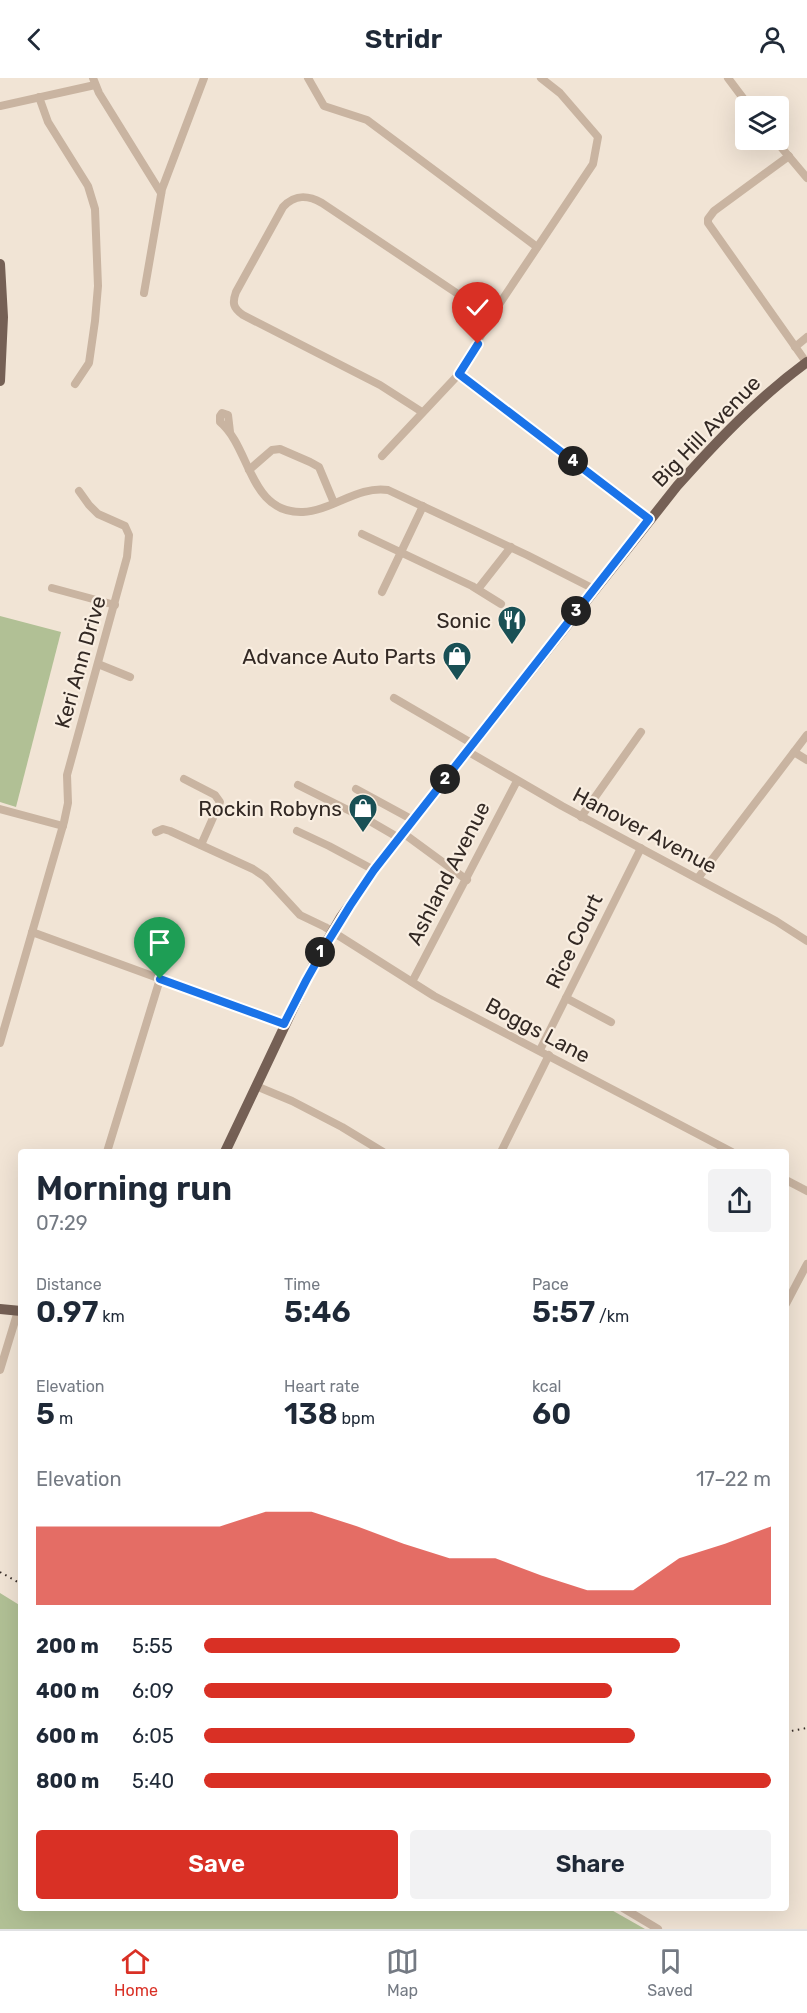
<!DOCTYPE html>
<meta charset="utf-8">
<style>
:root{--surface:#fff;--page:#f2f2f3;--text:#1f2937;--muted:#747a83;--line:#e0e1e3;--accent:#d93025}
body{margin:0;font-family:Rubik,sans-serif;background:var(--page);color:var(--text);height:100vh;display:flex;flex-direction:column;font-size:22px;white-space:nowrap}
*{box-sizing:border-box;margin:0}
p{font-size:20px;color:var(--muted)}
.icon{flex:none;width:33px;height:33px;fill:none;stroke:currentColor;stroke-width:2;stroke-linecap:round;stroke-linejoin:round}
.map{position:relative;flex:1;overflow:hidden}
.details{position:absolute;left:18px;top:1071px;width:771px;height:762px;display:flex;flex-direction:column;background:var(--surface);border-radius:6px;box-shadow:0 6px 24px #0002}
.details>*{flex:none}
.controls{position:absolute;left:735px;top:18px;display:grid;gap:12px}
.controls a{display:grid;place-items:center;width:54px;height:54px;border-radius:6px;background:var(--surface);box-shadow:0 6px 24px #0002;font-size:30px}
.pin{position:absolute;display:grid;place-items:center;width:51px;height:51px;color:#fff;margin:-62px -26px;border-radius:50% 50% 50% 0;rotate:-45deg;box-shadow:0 0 6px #0007}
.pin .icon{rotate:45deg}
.km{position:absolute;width:30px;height:30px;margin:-15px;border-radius:50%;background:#222;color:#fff;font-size:16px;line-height:30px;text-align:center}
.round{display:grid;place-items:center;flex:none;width:63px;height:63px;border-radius:6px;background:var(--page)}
.overview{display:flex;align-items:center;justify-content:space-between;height:102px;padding:0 18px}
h1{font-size:33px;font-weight:600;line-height:45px}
.figures{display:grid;grid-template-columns:repeat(3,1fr);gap:9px;height:102px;padding:6px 18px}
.figures div{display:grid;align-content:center}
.figures b{font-size:30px;font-weight:600}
.figures small{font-size:16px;font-weight:400}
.figures p{font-size:16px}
.chart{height:168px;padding:12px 18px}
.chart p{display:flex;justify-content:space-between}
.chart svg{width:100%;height:108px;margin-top:6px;fill:var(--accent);opacity:.7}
.action{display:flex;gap:12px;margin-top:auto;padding:12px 18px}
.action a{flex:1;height:69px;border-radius:6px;background:var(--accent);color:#fff;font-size:24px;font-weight:600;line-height:69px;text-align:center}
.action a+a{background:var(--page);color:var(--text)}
ul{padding:0 18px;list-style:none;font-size:20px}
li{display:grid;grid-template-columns:96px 72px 1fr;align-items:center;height:45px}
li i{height:15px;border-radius:8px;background:var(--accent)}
header{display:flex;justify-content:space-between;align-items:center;height:78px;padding:0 18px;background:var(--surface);font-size:27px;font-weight:600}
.tabs{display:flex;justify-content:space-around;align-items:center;height:84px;border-top:2px solid var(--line);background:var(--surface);font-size:16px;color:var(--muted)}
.tabs a{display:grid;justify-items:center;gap:3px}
.tabs .on{color:var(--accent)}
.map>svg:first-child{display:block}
</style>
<header><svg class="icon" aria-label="back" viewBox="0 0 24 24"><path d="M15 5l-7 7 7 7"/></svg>Stridr<svg class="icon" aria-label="person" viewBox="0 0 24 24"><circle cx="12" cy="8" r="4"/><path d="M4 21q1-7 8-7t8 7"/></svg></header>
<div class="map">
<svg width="807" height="1851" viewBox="0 0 807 1851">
<rect width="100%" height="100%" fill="#f1e4d5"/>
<g fill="#b1c095">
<path d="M0 538 61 554 16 729 0 724Z"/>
<path d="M0 1515 21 1528V1830H608L645 1851H0Z"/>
</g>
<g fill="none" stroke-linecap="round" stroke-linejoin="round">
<g stroke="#c9b4a1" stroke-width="8">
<path d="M93 0 99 15 161 115"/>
<path d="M308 0 324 28 367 42 537 169"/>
<path d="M728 0 749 28"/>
<path d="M39 19 48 44 88 108 95 131 98 208 95 243 89 285 75 306"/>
<path d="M0 28 95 7"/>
<path d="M775 62 807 100"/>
<path d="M789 78 714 133 708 141V145L806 284"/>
<path d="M144 215 162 111 204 0"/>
<path d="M795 269 807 259"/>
<path d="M459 296 649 441"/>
<path d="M422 334 380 307 243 237C233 230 232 225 236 214L283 129C295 116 308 117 322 125L458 216 489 245"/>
<path d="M230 354 228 337 222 335 220 338V344C251 370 249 436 303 434 331 433 359 407 388 412L527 477 594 511"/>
<path d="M382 378 459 296 496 231 593 86 598 59 560 15 541 0"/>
<path d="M249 392 272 372 280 371 310 384 319 389 334 425"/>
<path d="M362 456 472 508 501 526"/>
<path d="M52 510 115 527"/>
<path d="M478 511 511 469"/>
<path d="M382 514 423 428"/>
<path d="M98 586 130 599"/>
<path d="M394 620 473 666"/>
<path d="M467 673 562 728 776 843 807 863"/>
<path d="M794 674 807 682"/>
<path d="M184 701 215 717 220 724 201 767"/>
<path d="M298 707 368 742 399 760"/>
<path d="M356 711 413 742"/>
<path d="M0 731 63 748"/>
<path d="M581 739 641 654"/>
<path d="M297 753 329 768 374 792"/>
<path d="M156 754 163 751 170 753 253 791 265 799 300 837 325 849 434 918 732 1074"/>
<path d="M403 755 467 802"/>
<path d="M698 800 807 657"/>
<path d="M32 854 284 946"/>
<path d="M412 904 517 703"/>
<path d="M566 920 611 944"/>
<path d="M0 965 64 744 68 725 67 697 127 479 129 457 125 448 98 436 89 427 79 413"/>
<path d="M540 972 641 770"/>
<path d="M256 1008 292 1023 342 1049 383 1074"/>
<path d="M107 1074 160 901"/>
<path d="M501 1074 549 977"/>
<path d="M786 1102 807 1113"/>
<path d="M786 1226 807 1186"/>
<path d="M0 1292 18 1233"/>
<path d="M623 1830 658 1851"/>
</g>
<g stroke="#756055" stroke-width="10">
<path d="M0 186 3 239 0 303"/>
<path d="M225 1074 316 882 341 839 374 792 677 408C717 363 758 320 807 284"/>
<path d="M0 1231 21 1233"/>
</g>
<g stroke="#332924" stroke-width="2" stroke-dasharray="1.5 4.5" stroke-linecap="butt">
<path d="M0 1494 21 1506"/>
<path d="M786 1654 807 1650"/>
</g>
</g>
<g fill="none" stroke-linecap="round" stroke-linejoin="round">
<g stroke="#fff" stroke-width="12">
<path id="route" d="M160 901 284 946C310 892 339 842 374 792L649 441 459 296 478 266"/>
</g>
<use href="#route" stroke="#1a73e8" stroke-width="8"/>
</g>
<defs>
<g id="restaurant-pin" transform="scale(1.5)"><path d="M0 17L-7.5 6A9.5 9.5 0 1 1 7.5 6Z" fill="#195055" stroke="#f9eee1"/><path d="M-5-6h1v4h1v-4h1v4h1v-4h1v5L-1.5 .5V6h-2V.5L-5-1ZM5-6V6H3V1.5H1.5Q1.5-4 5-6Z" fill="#fff"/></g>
<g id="shop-pin" transform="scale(1.5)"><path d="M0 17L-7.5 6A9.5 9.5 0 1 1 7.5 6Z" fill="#195055" stroke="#f9eee1"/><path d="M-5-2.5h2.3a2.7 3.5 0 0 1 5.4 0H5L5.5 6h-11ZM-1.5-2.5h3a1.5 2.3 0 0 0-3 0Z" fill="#fff"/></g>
</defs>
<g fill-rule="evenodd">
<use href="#restaurant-pin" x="512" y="542"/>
<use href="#shop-pin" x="457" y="578"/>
<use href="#shop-pin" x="363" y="730"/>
</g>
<g text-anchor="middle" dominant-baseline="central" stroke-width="4.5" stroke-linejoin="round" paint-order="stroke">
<g font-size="21" fill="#332924" stroke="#f9eee1">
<text transform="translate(706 353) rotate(-46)">Big Hill Avenue</text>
<text transform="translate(80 584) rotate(-74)">Keri Ann Drive</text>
<text transform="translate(645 752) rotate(28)">Hanover Avenue</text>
<text transform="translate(448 795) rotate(-63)">Ashland Avenue</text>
<text transform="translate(574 863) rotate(-64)">Rice Court</text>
<text transform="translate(538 952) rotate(28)">Boggs Lane</text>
</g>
<g font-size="21" fill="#332924" stroke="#f9eee1" text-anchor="end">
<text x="491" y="542">Sonic</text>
<text x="436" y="578">Advance Auto Parts</text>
<text x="342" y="730">Rockin Robyns</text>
</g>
</g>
</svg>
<div class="controls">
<a><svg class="icon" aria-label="layers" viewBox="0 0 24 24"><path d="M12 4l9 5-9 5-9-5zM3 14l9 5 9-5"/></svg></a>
</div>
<div class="pin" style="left:160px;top:901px;background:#1e9e55"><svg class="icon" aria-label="arrive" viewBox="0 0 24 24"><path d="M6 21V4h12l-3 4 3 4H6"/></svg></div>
<div class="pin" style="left:478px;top:266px;background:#d93025"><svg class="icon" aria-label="check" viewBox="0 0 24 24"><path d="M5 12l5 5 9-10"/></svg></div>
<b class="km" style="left:320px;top:874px">1</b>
<b class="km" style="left:445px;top:701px">2</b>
<b class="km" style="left:576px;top:533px">3</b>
<b class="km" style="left:573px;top:383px">4</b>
<section class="details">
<div class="overview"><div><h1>Morning run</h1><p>07:29</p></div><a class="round"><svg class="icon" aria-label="share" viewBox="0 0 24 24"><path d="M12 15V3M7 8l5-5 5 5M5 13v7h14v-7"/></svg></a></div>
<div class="figures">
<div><p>Distance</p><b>0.97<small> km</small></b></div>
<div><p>Time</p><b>5:46</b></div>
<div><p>Pace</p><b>5:57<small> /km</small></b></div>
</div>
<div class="figures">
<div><p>Elevation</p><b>5<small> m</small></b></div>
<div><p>Heart rate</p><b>138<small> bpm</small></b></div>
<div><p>kcal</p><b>60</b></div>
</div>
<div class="chart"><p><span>Elevation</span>17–22 m</p>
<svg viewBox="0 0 160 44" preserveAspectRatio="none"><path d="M0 44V12L10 12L20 12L30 12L40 12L50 6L60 6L70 12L80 19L90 25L100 25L110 32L120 38L130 38L140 25L150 19L160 12V44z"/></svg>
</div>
<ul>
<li><b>200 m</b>5:55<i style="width:84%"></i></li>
<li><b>400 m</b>6:09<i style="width:72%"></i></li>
<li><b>600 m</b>6:05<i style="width:76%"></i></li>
<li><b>800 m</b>5:40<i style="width:100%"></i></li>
</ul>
<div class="action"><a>Save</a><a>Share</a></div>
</section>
</div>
<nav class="tabs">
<a class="on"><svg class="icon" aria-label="home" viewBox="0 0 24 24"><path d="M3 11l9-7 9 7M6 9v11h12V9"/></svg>Home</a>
<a><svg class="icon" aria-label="map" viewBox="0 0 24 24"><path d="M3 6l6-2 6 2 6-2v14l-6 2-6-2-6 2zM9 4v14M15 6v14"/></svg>Map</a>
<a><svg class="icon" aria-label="saved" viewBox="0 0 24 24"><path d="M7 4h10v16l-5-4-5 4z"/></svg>Saved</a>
</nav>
